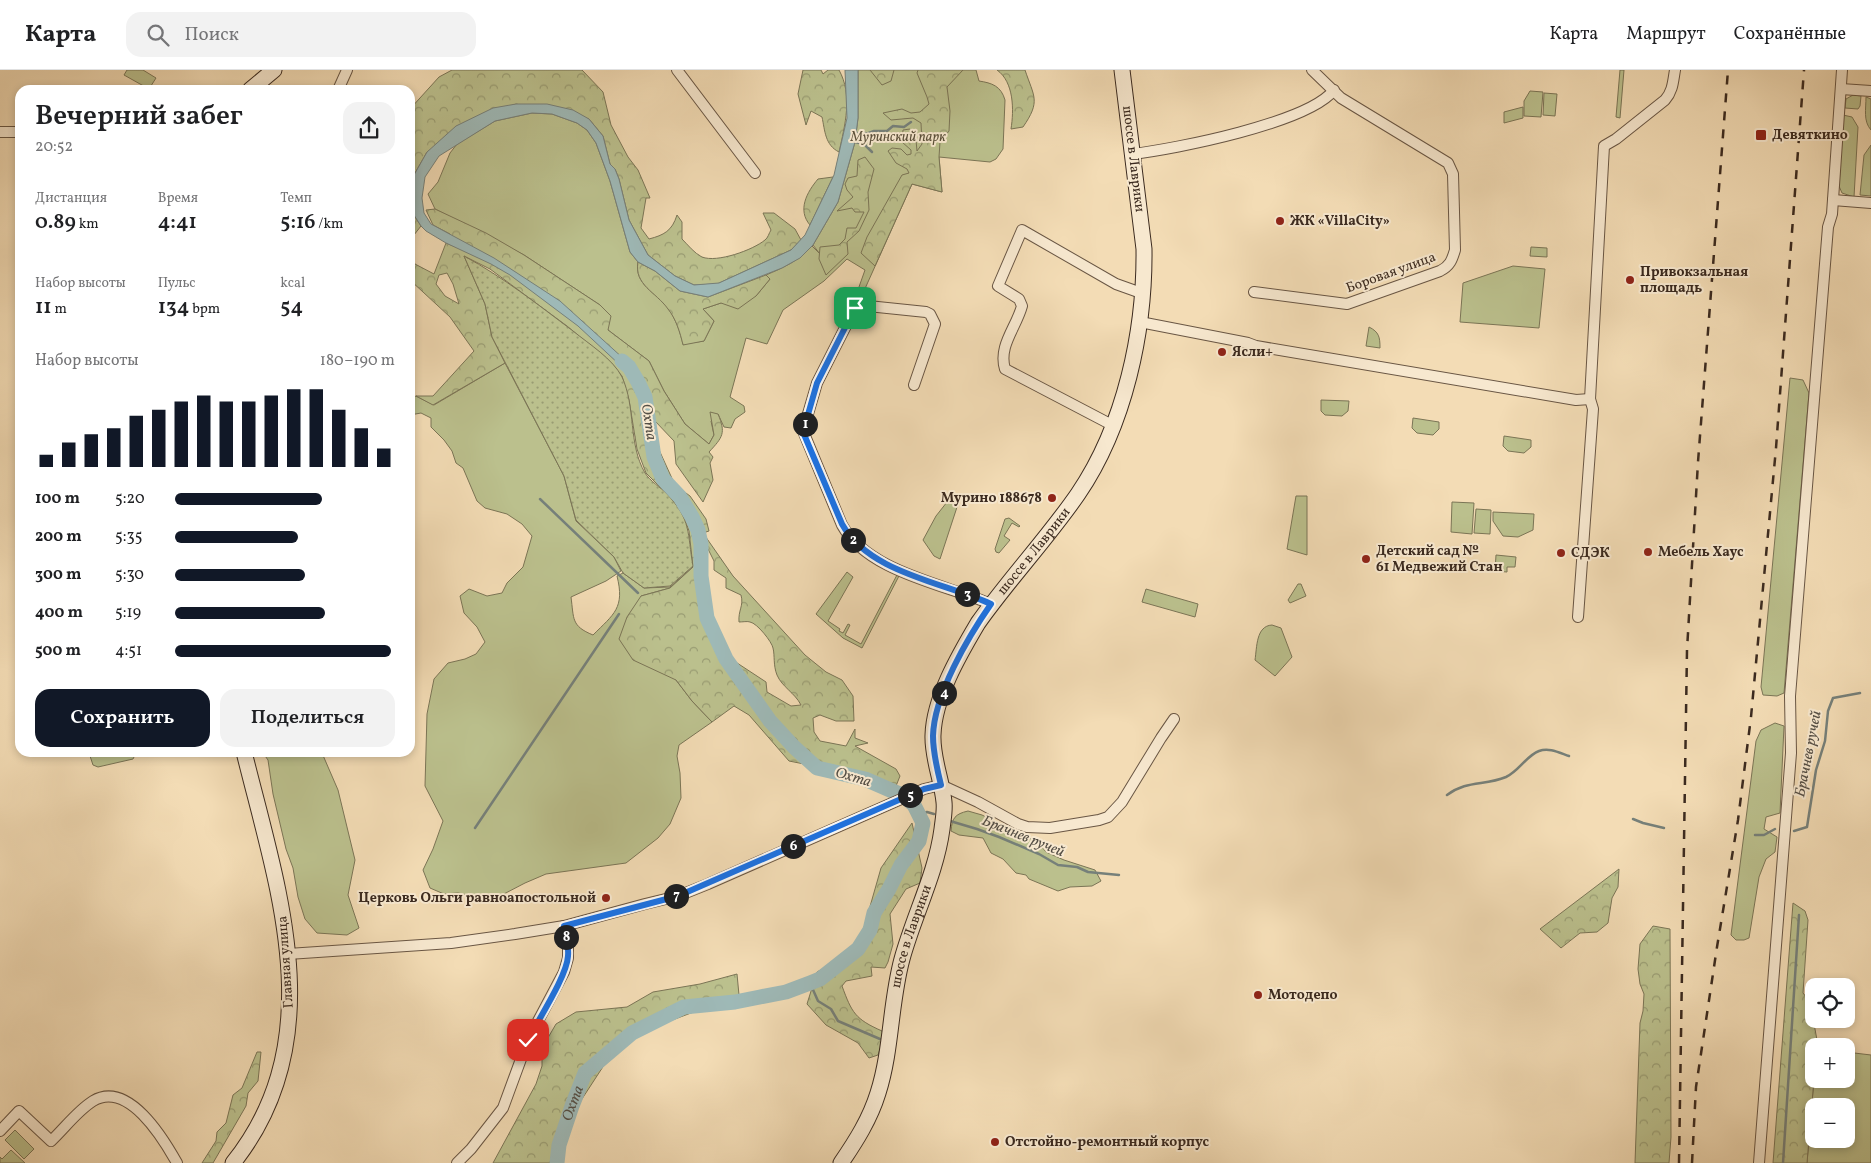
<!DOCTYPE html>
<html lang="ru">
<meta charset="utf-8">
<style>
:root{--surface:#fff;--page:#f2f2f2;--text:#202124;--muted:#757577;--line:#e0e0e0;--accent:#111827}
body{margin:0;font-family:Vollkorn,serif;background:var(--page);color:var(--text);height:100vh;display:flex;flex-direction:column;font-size:19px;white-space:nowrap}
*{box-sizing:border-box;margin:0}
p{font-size:16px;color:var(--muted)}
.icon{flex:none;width:28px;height:28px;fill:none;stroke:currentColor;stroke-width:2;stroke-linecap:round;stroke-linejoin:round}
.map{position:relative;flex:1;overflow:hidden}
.details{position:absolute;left:15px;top:15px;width:400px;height:672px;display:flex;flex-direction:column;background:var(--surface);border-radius:15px;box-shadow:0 2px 8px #0003}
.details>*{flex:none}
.tools{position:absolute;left:1805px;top:908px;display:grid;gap:10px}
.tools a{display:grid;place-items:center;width:50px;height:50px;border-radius:10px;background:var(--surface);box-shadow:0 2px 8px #0003;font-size:25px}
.pin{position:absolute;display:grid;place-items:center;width:42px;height:42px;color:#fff;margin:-21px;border-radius:10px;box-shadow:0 2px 8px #0006}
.km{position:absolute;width:25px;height:25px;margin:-12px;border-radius:50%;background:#222;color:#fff;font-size:14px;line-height:25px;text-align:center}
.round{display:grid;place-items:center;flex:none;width:52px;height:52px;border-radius:15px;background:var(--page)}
.headline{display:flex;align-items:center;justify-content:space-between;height:85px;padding:0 20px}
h1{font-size:28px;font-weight:600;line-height:38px}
.metrics{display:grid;grid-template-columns:repeat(3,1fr);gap:8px;height:85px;padding:5px 20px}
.metrics div{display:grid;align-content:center}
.metrics b{font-size:21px;font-weight:600}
.metrics small{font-size:14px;font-weight:400}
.metrics p{font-size:14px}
.chart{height:140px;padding:10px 20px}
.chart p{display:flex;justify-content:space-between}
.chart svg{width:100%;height:90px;margin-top:5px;stroke:var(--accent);stroke-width:6}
.button{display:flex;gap:10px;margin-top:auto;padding:10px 20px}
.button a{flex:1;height:58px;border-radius:15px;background:var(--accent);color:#fff;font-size:20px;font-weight:600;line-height:58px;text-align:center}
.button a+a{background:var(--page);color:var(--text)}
ul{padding:0 20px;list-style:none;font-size:16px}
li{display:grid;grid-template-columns:80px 60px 1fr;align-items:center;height:38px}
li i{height:12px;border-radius:6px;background:var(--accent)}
header{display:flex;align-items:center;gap:30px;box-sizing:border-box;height:70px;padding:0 25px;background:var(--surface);border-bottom:1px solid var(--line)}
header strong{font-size:24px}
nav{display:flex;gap:28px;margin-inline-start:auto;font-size:18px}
.search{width:350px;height:45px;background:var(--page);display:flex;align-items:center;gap:12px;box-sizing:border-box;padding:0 18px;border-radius:15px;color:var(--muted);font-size:19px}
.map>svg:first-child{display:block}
</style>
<header>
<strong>Карта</strong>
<div class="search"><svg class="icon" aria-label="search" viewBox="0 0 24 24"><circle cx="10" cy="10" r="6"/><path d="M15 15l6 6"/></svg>Поиск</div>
<nav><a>Карта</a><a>Маршрут</a><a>Сохранённые</a></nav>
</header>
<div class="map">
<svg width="1871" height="1093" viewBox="0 0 1871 1093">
<defs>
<pattern id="forest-crowns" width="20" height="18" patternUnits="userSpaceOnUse" patternTransform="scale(1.25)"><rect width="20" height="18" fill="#bbc08d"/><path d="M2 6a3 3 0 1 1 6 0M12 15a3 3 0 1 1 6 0" fill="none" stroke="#999c73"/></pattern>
<pattern id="garden-dots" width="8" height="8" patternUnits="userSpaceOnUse" patternTransform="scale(1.25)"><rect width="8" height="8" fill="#bbc08d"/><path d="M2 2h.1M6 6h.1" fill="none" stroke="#999c73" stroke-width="1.8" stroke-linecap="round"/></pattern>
</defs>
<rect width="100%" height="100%" fill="#f3dcb5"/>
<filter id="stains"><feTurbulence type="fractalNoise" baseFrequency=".004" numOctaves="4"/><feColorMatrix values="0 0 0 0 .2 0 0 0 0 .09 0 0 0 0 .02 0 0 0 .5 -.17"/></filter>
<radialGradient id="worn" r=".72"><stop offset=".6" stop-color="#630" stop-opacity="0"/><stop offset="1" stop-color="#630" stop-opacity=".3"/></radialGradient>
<g fill="#bbc08d" stroke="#7b7556" fill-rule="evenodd">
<path d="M127 0H143L156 8 149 19 124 5Z"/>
<path d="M858 0H976L979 11C992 13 1001 16 1005 30L1003 79 996 89 990 92 939 87 942 122 912 114 859 232 854 231 865 200 847 189 824 211 783 240 767 274 746 268 730 327 744 336 745 342 735 349 731 358 724 357 718 344 711 351 714 365 709 374 685 354 664 321 649 291 608 260 600 235 524 185 435 139 428 124 438 112 450 83 457 74 495 51 532 43 552 44 577 53 587 60 596 73 610 111 630 182 638 192C634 215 656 222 668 238 676 249 680 262 683 274L704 271 714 251 703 239 721 233 756 226 770 209 766 205C785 197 798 191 812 176L820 184 813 175 838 132 855 72 858 48Z"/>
<path d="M1620 0H1624L1620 48 1616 47Z"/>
<path d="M1530 21 1543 22 1541 47 1524 46V31Z"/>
<path d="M1544 23 1557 24 1555 46 1543 45Z"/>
<path d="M1853 25 1861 26 1860 36 1858 39 1845 38 1846 29Z"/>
<path d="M1866 27 1871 29V60C1863 51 1866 39 1866 27Z"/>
<path d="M1523 37V48L1504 53V42Z"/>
<path d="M1843 45 1852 47 1858 57 1854 127 1842 123 1839 116Z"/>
<path d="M1871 75V126L1860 125 1864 85Z"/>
<path d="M1531 177 1547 178V187L1530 186Z"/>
<path d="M1513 196 1545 199 1539 258 1460 252 1463 213Z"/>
<path d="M1369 257C1379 262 1380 267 1380 278L1366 276Z"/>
<path d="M505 293 564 406 576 451 614 487 621 501 606 511 571 527C574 549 571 556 593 565 614 544 625 538 617 506L623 503 644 518 670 517 693 497 670 518 641 526 676 610 692 631 712 652 679 675 677 686 680 703 681 728 670 754 658 768 626 793 546 804 525 813 500 826 485 829 458 823 444 824 430 818 423 800 433 779 443 751 425 716 427 644 434 609 448 593 465 589 476 584 485 572 477 557 464 543 460 526 469 519 487 526 502 523 507 513 523 497 532 466 522 454 507 444 485 438 477 431 463 398 456 393 452 381 444 370 431 357V348L421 343 410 345V329L416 326 434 335Z"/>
<path d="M1790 308 1803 310 1809 323 1784 623 1777 626 1763 625 1761 617Z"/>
<path d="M1321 330 1349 331 1348 341 1342 346 1325 345 1321 341Z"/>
<path d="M1413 348 1439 352V359L1433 365 1417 363 1412 358Z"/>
<path d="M1504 366 1531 370V377L1524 383 1508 381 1503 376Z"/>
<path d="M1296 426H1307V485L1287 479Z"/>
<path d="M951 427 959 431 940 489 934 486 923 470 936 446Z"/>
<path d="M1452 432 1474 433 1472 464 1451 462Z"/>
<path d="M1476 439 1491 440 1490 464 1474 463Z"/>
<path d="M1493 442 1534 444 1533 460 1518 467 1503 466 1493 451Z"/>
<path d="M1009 448 1020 456 1019 457 1012 453 1004 466 1010 470 999 483 996 482 995 479 1005 449Z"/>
<path d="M1496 485 1516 487 1515 497H1507V502L1495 501Z"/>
<path d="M847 502 853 507 828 551 840 559 839 561 843 563 848 554 850 555 845 565 861 574 898 503 900 504 862 578 843 568 816 544Z"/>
<path d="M1298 514H1301L1306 526 1290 533 1288 530Z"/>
<path d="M1146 519 1198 534 1195 547 1142 532Z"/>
<path d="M1272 555 1281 558 1292 587 1275 606 1255 590C1257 577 1256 556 1272 555Z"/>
<path d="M1775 653 1784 656 1780 743 1766 747 1764 759 1777 767 1775 782 1766 789 1759 807 1749 868 1744 870H1736L1731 865 1756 671 1761 660Z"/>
<path d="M89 683V682L136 683 133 689 98 697 93 695Z"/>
<path d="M263 683H322L338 720 355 790 348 825 359 858 347 865 317 863 305 849 298 827 293 798 286 779 273 724 268 690Z"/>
<path d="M968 741 982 745 1038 772 1046 782 1064 790 1095 800 1101 811 1092 816 1070 817 1058 821 1029 809 1026 805 1016 803 1003 789 991 783 983 768 959 765 951 761C952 748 955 744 968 741Z"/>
<path d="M1846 982 1871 985V1093H1807L1814 1009H1846ZM1814 1036H1846V1069H1814Z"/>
<path d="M15 1060 34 1079 24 1089 5 1070Z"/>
<path d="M11 1080 25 1093H0V1087L2 1089Z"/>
</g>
<g fill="url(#forest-crowns)" stroke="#7b7556" fill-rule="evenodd">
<path d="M452 0H582L603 22 611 55 628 87 638 100 650 128H646L641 158 649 169C664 165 672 161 677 145L682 152V169C688 175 694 183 702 187 717 193 753 180 765 170 768 168 769 163 771 160L763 143H774L795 159 801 170 791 180 717 214 694 215 675 206 648 185 629 150 619 109 615 99 610 94 603 66 589 49 516 34 427 82 410 112V39L439 7Z"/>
<path d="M803 0H821L823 4 828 0H839C853 25 845 55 839 82 825 75 825 61 822 47L811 41 806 55 798 24Z"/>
<path d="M870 0H894L891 11 882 15Z"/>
<path d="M918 0H963L947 17 950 41 949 61 940 72 939 87 942 122 912 114 875 196 861 183 867 167 902 105 909 103 907 99 896 93 888 81 892 78 901 79 907 85 911 84V80L902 72 903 60 910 59 916 70 917 81 922 74 921 53 913 48 891 50 883 43 902 39 911 43 920 42 929 34 927 27 917 3Z"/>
<path d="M997 0H1025C1034 27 1041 31 1023 57L1011 59C1014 40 1014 12 997 0Z"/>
<path d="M865 87 874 99 868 122 869 140 859 161 847 172 848 184 826 205 819 189 820 177 839 175 845 169 847 158H856L864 142H855L852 138 837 141 853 127 847 120 845 114 848 108 857 106 858 90Z"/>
<path d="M833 107 810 155C797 140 807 122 818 109Z"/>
<path d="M410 139 421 156 410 170Z"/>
<path d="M435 139 486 163 524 185 600 235 611 246 608 260 649 291 664 321 685 354 709 374 714 365 710 342 718 344C726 363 723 367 709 382L713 387 710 393 713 410 703 432 676 394 674 371 655 351 652 345 655 371 675 415 690 426 706 449 709 461 703 463 733 506 805 585 826 602 842 610 853 626 854 651H836L820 645 813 648 814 662 820 671 846 676 855 659V668L868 673 855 676 896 699 900 706 896 716 874 708 789 691 749 645 734 636 712 652 692 631 676 610 633 590 619 569 627 547 641 526 670 518 693 497 689 461 683 444 667 424 646 403 637 379 629 330 622 306 611 293 567 256 490 199 464 186 485 234 492 267 505 293 433 335 416 326H433L474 281 450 247 410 210V187L415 194 434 204 446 173 456 177 450 164 433 155 426 140ZM447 203 453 214 459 234 445 226 436 214 439 205ZM705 473 714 491V500L726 508V518L741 525C744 536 738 540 739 552 742 552 748 551 750 552 757 553 772 572 773 578 775 586 773 595 777 605 782 617 795 623 801 635L791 636 767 622 766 612 731 589 711 546 708 525 703 524 699 509 698 488Z"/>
<path d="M638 192 655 201 680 221 708 227 766 205 770 209 756 226 738 239 721 233 703 239 714 251 704 271 683 275C680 262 676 249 668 239 656 222 634 215 638 192Z"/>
<path d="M912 753 922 798 920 813 906 819 890 844 893 874 888 892 885 898 871 897 872 906 846 911 842 916C852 943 855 949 882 961L884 967 878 985 869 988 858 973 826 955 807 934 817 902 837 891 859 875 881 798Z"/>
<path d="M1619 799 1618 817 1612 828 1608 853 1597 862 1580 863 1561 878 1540 859Z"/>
<path d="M1793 833 1805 841 1808 850 1803 923 1810 932 1817 970V976H1814V1009L1807 1093H1773Z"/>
<path d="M1653 856 1670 859 1671 1067 1669 1093H1635L1640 953 1643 941 1644 924 1640 914 1638 899 1640 874Z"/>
<path d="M737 904 739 925 643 961 608 989 580 1032 552 1084 550 1093H493L536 1014 542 996V978L556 954 576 942 627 937 653 922 700 914Z"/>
<path d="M257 982H261L258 1011 248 1023 246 1036 213 1093H202L216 1071 217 1062 226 1053 233 1025 242 1018Z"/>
</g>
<path fill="url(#garden-dots)" stroke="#7b7556" d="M464 186C503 207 537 234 573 261 589 274 613 289 622 307 636 337 628 374 645 403 650 411 660 417 667 424 692 451 687 463 693 496L670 516 644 518 623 503 614 487 576 450 564 406 492 267 485 234Z"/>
<path fill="#9eb9b7" stroke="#76807a" d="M845 0H858V48L855 72 838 132 813 175 800 188 782 198 708 227 680 221 655 201 638 192 630 182 610 111 596 73 587 60 577 53 552 44 532 43 495 51 439 86 425 107 422 128 424 143 431 154 494 188 560 231 624 289 636 306 621 296 578 256 510 205 491 194 446 173 426 161 421 156 410 139V112L427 82 456 56 493 38 516 34H547L573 40 589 49 603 66 610 94 615 99 619 109 629 150 648 185 675 206 694 215 719 213 791 180 805 165 834 105 847 48Z"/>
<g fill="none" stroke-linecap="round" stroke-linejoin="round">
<g stroke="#76807a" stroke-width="2.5">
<path d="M856 63H860L862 61 866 64 874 61H887L893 56 904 57 911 52"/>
<path d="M855 72 864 74 872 82"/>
<path d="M540 429 638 523"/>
<path d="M1447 725C1467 710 1484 716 1506 707 1519 701 1526 686 1539 681 1549 677 1560 683 1569 686"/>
<path d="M920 745 927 742 934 744"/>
<path d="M1633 749 1643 753 1664 758"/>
<path d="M950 751 977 759 999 767 1039 784 1058 795 1077 797 1088 802 1119 805"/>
<path d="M475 758 619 544"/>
<path d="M1794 761 1807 757 1816 700 1825 671 1828 641 1833 628 1860 623"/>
<path d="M1755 765H1764L1775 759"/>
<path d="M810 913 818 931 831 939 838 951 880 969"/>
<path d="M1783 1093 1799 845"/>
</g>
<path stroke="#9eb9b7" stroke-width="15" id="s1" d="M557 1093 559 1075 572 1036 585 1003 632 963 684 937 735 932 760 927 786 922 810 913 820 909 858 879 870 860 874 843 889 819 901 795 919 771 923 753 914 735 904 726 865 709 817 698 794 677 770 651 726 589 707 548 701 506V474L698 460 692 447 680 427 663 409 654 387 645 327 638 312 629 297 622 291"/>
<g stroke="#695644" stroke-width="12">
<g id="street">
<path d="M677 0 755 103"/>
<path d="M1841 19 1871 21"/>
<path d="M338 20 347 0"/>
<path d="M0 62H20"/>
<path d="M1132 84C1175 79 1308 53 1334 20"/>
<path d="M1833 130 1871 133"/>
<path d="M1254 222 1347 234 1440 201C1450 196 1452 190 1455 180L1453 104 1448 93 1341 28 1312 0"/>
<path d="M1140 252 1248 273 1256 276 1576 330 1590 329"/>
<path d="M914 315 935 254 930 244 926 242 868 236 855 238 817 313 803 361 842 455C868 502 944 514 991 534"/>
<path d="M1112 355 1005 299C998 276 1016 258 1022 236L1019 229 998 216 1022 160 1116 214 1144 224"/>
<path d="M1578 547 1593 339 1590 329 1604 76 1616 69 1665 30C1673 21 1673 11 1675 0"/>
<path d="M288 884 451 873 515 864 564 856 645 834 678 826 708 814 924 719 941 715 978 732 1018 754 1027 757 1050 758 1099 750 1108 747 1122 732 1161 668 1174 649"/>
<path d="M0 1061 19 1041 51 1071C64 1059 77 1041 93 1031 128 1010 163 1068 177 1093"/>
<path d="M457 1093 471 1079 503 1038 528 970 564 902 568 888V877L564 856"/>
<path d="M1759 1093 1791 683 1790 626 1828 157 1832 144 1842 0"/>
</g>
</g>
<g stroke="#3b2a1f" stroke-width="17">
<g id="secondary">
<path d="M250 20 274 0"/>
<path d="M233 1093C332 969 278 820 244 682"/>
<path id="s2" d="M841 1093C856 1071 870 1049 878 1023 892 979 890 933 902 889 914 845 936 804 942 759 943 750 945 741 944 732 942 710 932 688 933 665 934 628 959 585 978 553 1009 509 1047 469 1078 424 1125 355 1145 261 1144 179L1122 0"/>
</g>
</g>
<use href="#street" stroke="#f7e8cf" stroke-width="10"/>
<use href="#secondary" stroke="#f7e8cf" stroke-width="15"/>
<g stroke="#3b2a1f" stroke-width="2.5" stroke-dasharray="9 9" stroke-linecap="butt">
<path d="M1679 1093 1687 580 1698 392 1728 0"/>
<path d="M1692 1093 1696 1017 1717 877 1738 750 1751 647 1776 378 1804 0"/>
</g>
</g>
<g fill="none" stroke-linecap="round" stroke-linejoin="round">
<g stroke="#fff" stroke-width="10">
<path id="route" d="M528 970C538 950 567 906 568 886 569 876 566 866 564 856L678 826 924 719 941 715C937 699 933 682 933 666 934 625 968 567 991 534 943 512 869 503 842 454L803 362 817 313 855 238"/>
</g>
<use href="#route" stroke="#1a73e8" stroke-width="6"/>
</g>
<g fill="#8f2418" stroke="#f7e8cf" stroke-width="2">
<rect x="1755" y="59" width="12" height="12" rx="2.5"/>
<circle cx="1280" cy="151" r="5"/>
<circle cx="1630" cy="210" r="5"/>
<circle cx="1222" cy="282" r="5"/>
<circle cx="1052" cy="428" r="5"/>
<circle cx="1648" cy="482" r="5"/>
<circle cx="1561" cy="483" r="5"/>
<circle cx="1366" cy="489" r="5"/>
<circle cx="606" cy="828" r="5"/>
<circle cx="1258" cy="925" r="5"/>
<circle cx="995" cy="1072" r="5"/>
</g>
<g text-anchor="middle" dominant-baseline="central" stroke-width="4" stroke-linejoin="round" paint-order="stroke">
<g font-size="14" font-weight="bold" fill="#3b2a1f" stroke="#f7e8cf" text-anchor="start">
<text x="1772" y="65">Девяткино</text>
<text x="1290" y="151">ЖК «VillaCity»</text>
<text x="1640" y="202">Привокзальная<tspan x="1640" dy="16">площадь</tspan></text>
<text x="1232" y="282">Ясли+</text>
<text x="1042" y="428" text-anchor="end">Мурино 188678</text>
<text x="1376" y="481">Детский сад №<tspan x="1376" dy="16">61 Медвежий Стан</tspan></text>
<text x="1658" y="482">Мебель Хаус</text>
<text x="1571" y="483">СДЭК</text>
<text x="596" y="828" text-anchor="end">Церковь Ольги равноапостольной</text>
<text x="1268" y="925">Мотодепо</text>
<text x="1005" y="1072">Отстойно-ремонтный корпус</text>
</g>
<g font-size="14" font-style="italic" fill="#5b503a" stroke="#f7e8cf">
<text x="898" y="67">Муринский парк</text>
</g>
<g font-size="14" fill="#3b2a1f" stroke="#f7e8cf">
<text transform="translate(1133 89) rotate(83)">шоссе в Лаврики</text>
<text transform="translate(1391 203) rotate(-20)">Боровая улица</text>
<text stroke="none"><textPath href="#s2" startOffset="660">шоссе в Лаврики</textPath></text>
<text stroke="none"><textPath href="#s2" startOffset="240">шоссе в Лаврики</textPath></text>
<text transform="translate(286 892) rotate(-94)">Главная улица</text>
</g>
<g font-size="15" font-style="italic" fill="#544e45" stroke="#f7e8cf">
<text transform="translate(648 352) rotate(81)">Охта</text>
<text transform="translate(1809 684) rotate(-79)">Брачнев ручей</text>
<text transform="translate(853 708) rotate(16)">Охта</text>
<text transform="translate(1023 767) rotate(22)">Брачнев ручей</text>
<text stroke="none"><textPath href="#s1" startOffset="62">Охта</textPath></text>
</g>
</g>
<rect width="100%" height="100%" filter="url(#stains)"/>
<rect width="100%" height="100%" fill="url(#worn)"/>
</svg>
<div class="tools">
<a><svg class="icon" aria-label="locate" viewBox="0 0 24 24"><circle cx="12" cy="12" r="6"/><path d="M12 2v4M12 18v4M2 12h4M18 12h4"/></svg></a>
<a>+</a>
<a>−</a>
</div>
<div class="pin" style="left:855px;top:238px;background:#1e9e55"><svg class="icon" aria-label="arrive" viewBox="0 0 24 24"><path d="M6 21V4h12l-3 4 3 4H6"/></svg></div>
<div class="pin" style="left:528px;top:970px;background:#d93025"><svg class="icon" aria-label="check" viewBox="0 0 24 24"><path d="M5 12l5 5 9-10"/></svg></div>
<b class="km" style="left:805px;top:354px">1</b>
<b class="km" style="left:853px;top:470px">2</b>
<b class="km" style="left:967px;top:524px">3</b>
<b class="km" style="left:944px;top:623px">4</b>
<b class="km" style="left:910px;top:725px">5</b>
<b class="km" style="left:793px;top:776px">6</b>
<b class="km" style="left:676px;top:826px">7</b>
<b class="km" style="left:566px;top:867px">8</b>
<section class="details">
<div class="headline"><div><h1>Вечерний забег</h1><p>20:52</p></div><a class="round"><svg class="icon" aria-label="share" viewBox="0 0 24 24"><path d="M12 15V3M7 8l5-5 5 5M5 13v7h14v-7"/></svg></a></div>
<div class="metrics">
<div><p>Дистанция</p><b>0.89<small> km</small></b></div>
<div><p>Время</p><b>4:41</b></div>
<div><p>Темп</p><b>5:16<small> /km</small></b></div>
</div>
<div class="metrics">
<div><p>Набор высоты</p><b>11<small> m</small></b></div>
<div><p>Пульс</p><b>134<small> bpm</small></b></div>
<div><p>kcal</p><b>54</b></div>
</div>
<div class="chart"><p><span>Набор высоты</span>180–190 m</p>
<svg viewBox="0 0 160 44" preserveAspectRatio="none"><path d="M5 44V38M15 44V32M25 44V28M35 44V25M45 44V19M55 44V16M65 44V12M75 44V9M85 44V12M95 44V12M105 44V9M115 44V6M125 44V6M135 44V16M145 44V25M155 44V35"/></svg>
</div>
<ul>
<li><b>100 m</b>5:20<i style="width:67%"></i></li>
<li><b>200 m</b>5:35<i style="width:56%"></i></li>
<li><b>300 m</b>5:30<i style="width:59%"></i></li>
<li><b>400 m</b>5:19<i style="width:68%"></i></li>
<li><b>500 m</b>4:51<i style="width:98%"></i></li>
</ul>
<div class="button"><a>Сохранить</a><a>Поделиться</a></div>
</section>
</div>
